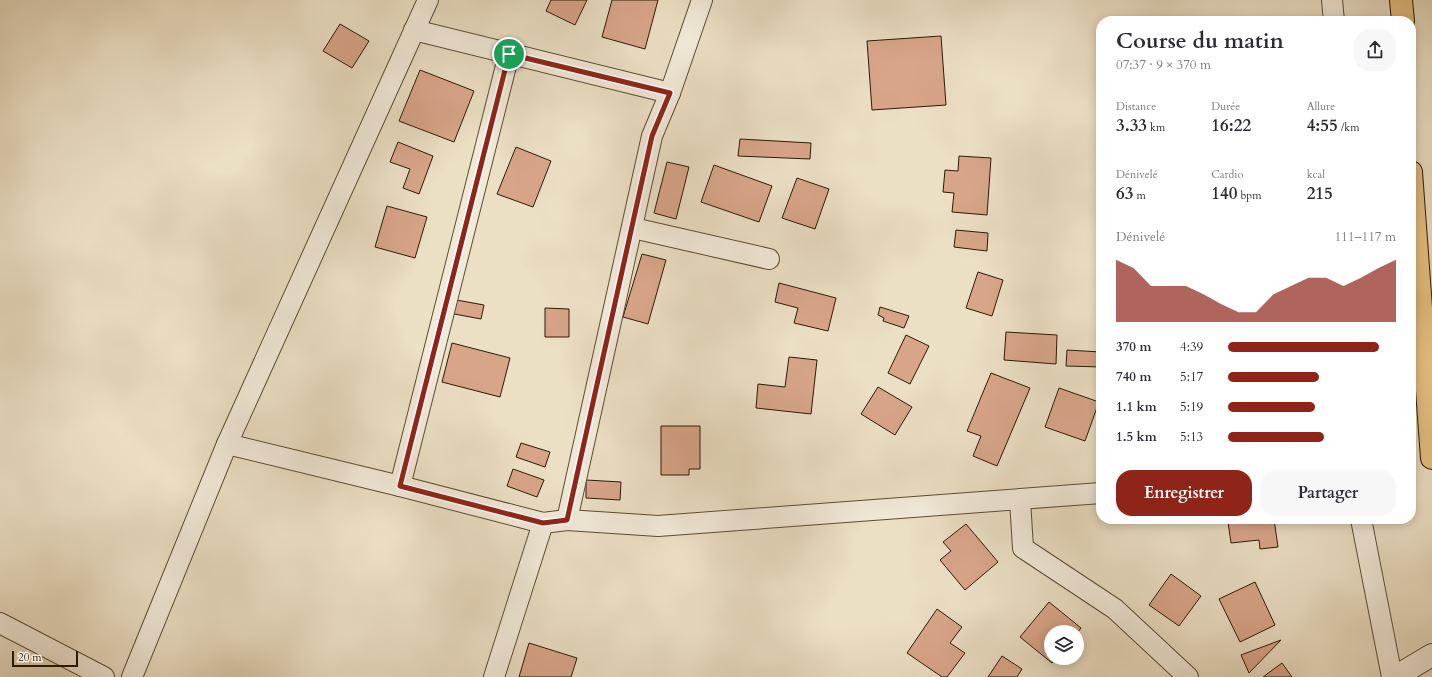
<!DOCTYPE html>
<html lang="fr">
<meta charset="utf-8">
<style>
:root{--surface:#fff;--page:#f7f7f7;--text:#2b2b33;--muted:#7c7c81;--accent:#8f2418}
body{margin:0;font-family:Cardo,serif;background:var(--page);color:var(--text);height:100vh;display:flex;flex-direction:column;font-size:15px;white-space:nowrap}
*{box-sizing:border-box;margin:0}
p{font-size:13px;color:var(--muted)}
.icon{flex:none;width:22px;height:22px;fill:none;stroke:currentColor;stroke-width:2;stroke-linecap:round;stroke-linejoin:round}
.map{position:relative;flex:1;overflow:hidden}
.sheet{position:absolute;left:1096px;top:16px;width:320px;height:508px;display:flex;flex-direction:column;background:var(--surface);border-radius:16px;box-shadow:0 2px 10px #0003}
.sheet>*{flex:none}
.tools{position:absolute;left:1044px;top:625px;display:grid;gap:8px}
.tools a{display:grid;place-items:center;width:40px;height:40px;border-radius:50%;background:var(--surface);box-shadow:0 2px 10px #0003;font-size:20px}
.scale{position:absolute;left:12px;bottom:10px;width:66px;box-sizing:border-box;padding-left:4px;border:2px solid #2c1a01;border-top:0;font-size:11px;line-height:14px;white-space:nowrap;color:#2c1a01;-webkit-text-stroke:3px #f2ead9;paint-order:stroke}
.pin{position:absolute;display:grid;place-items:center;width:34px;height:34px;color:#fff;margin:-17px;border:2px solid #fff;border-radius:50%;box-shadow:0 1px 4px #0007}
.round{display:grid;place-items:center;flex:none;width:42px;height:42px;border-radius:16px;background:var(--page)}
.head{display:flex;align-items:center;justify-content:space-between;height:68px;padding:0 20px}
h1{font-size:22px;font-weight:600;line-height:30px}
.stats{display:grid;grid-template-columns:repeat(3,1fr);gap:6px;height:68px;padding:4px 20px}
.stats div{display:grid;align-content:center}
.stats b{font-size:17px;font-weight:600}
.stats small{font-size:11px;font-weight:400}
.stats p{font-size:11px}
.chart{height:112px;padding:8px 20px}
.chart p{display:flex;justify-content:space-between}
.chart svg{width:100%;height:72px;margin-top:4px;fill:var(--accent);opacity:.7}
.cta{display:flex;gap:8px;margin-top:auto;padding:8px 20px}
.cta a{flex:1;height:46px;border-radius:16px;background:var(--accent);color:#fff;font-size:16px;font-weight:600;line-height:46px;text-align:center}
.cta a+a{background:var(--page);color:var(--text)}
ul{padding:0 20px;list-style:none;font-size:13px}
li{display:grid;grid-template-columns:64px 48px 1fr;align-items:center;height:30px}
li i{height:10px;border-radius:5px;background:var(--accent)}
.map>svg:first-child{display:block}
</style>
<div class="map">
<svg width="1432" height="677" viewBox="0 0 1432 677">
<rect width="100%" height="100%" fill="#ebdfc4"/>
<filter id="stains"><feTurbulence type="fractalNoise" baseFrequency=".005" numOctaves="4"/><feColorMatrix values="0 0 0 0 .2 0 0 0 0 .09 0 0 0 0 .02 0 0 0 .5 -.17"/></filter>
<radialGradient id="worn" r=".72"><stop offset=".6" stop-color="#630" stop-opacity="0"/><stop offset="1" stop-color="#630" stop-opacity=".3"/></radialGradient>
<g fill="#d8a589" stroke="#2c1a01">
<path d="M551 0H587L575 25 546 11Z"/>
<path d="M612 0H658L645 49 602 37Z"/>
<path d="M340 24 369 41 352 68 323 51Z"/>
<path d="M941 36 946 105 872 110 867 41Z"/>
<path d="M420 70 474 91 454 142 399 121Z"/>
<path d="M740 139 811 143 810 159 738 156Z"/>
<path d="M398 142 433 156 419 194 403 188 410 169 390 162Z"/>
<path d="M516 147 551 161 533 207 497 194Z"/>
<path d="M959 156 991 158 987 215 952 212 954 193 943 192 945 170 958 171Z"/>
<path d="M667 162 689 167 676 219 654 213Z"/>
<path d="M714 165 772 186 759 222 701 202Z"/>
<path d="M797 178 829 189 815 229 782 218Z"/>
<path d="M387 206 427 217 415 258 375 247Z"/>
<path d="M956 230 988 233 987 251 954 247Z"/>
<path d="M642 254 666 260 648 324 623 317Z"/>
<path d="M978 272 1003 280 992 316 966 308Z"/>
<path d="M779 283 836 298 828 331 794 323 798 308 775 302Z"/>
<path d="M451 299 484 305 481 319 449 313Z"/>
<path d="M880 307 909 316 904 328 883 321 884 318 878 315Z"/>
<path d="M545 308 569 309V337H545Z"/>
<path d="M1006 332 1057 335 1056 364 1004 360Z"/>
<path d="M906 335 929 346 910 384 888 373Z"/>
<path d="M452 343 510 358 500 397 442 382Z"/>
<path d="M1067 350 1101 352V367L1066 366Z"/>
<path d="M789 357 817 360 811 414 756 408 758 384 785 387Z"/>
<path d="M991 373 1030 388 997 466 973 456 981 436 967 431Z"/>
<path d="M878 387 912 407 895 435 861 414Z"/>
<path d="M1059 388 1099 402 1085 441 1045 427Z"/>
<path d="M661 426H700V469H689V475H661Z"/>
<path d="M521 443 550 452 545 467 516 457Z"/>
<path d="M513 469 544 480 537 497 507 486Z"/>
<path d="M586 480 621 482 620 500 586 498Z"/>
<path d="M1254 519H1274L1278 547 1260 549 1259 540 1231 543 1228 522Z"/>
<path d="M966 524 998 562 965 590 940 560 951 551 943 542Z"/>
<path d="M1171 574 1201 596 1179 626 1149 605Z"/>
<path d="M1255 582 1275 625 1240 642 1219 599Z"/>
<path d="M1049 602 1081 628 1077 633 1051 632V658H1056L1052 663 1020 637Z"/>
<path d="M937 609 962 627 950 643 965 653 947 677H942L907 653Z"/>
<path d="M1281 640 1249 673 1241 655Z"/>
<path d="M529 643 577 658 571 677H519Z"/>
<path d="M1002 656 1022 669 1017 677H988Z"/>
<path d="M1282 663 1292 677H1263Z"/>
</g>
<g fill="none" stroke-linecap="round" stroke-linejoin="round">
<g stroke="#5c4b32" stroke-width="22">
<g id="minor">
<path d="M1332 0 1334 21"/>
<path d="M414 30 670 93"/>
<path d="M633 228 769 259"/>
<path d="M227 444 400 486 543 523 567 520 658 526 1101 493"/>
<path d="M400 486 509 54"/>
<path d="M1020 500 1023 548 1115 609 1188 677"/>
<path d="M1361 519 1392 677"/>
<path d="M567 520 652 136 670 93 702 0"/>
<path d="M0 623 104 677"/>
<path d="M132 677 227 444 428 0"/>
<path d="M494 677 543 523"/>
</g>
</g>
<g stroke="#5c4b32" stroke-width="24">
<path id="tertiary" d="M1395 677 1432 655"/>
</g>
<g stroke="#2c1a01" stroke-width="24">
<g id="primary">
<path d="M1401 0 1403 21"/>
<path d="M1411 172 1432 458"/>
</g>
</g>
<use href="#minor" stroke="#f2ead9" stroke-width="20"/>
<use href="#tertiary" stroke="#f2ead9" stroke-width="22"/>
<use href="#primary" stroke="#e6c082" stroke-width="22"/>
</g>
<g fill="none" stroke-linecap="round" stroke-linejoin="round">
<g stroke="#fff" stroke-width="8">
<path id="route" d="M509 54 670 93 652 136 567 520 543 523 400 486Z"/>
</g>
<use href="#route" stroke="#8f2418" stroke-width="5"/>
</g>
<rect width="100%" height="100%" filter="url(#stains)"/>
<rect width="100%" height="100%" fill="url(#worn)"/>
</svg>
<div class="tools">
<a><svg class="icon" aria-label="layers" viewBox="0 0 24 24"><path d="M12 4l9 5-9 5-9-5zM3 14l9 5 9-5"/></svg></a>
</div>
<div class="scale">20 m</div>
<div class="pin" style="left:509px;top:54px;background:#1e9e55"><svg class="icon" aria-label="arrive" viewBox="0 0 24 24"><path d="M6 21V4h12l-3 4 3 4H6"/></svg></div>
<section class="sheet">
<div class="head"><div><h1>Course du matin</h1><p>07:37 · 9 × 370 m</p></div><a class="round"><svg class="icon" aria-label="share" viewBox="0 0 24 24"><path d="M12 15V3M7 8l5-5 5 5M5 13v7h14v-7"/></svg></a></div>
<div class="stats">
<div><p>Distance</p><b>3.33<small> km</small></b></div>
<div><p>Durée</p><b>16:22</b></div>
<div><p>Allure</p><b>4:55<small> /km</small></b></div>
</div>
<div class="stats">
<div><p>Dénivelé</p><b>63<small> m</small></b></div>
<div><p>Cardio</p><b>140<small> bpm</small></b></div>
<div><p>kcal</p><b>215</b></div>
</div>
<div class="chart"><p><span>Dénivelé</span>111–117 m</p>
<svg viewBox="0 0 160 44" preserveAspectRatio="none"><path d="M0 44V6L10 11L20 22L30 22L40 22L50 27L60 33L70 38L80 38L90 27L100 22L110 17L120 17L130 22L140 17L150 11L160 6V44z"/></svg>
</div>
<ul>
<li><b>370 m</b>4:39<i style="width:90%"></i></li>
<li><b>740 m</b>5:17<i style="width:54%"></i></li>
<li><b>1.1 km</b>5:19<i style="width:52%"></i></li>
<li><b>1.5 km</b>5:13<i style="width:57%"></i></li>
</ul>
<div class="cta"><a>Enregistrer</a><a>Partager</a></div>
</section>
</div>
